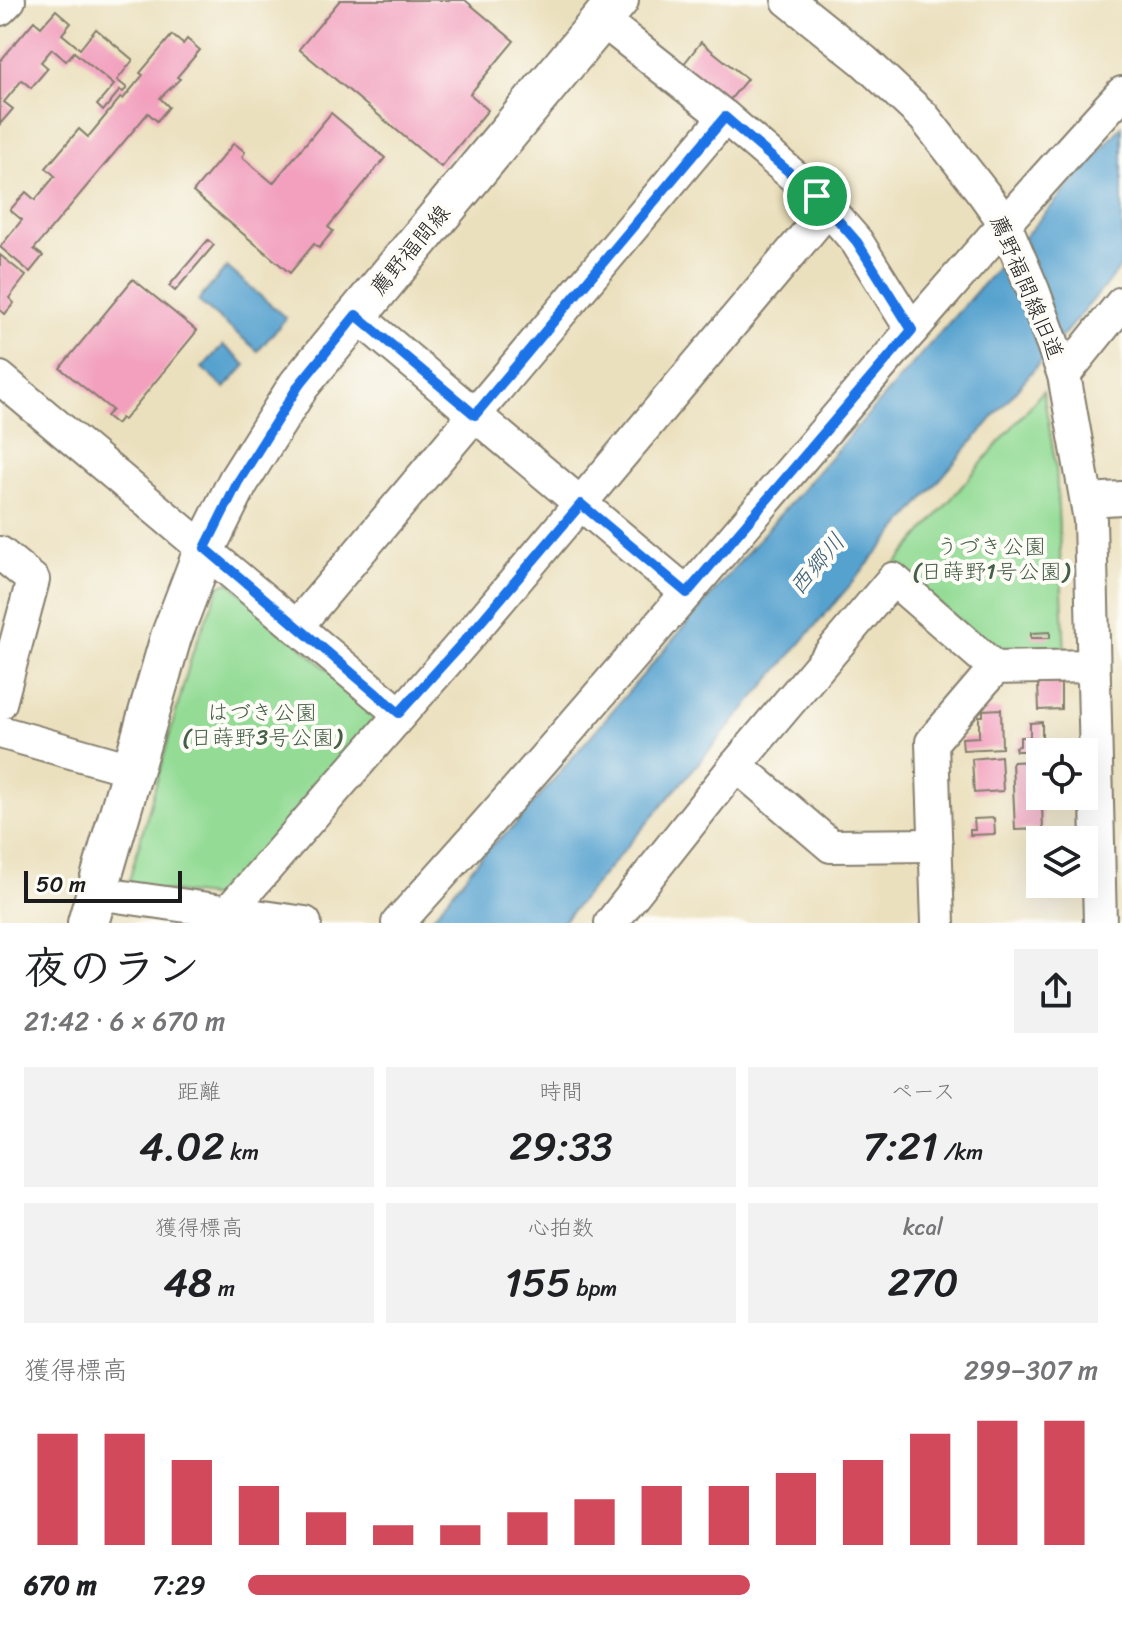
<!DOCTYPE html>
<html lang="ja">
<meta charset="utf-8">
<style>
:root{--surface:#fff;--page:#f2f2f2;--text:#202124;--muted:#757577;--accent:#d1495b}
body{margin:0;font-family:Sriracha,"Klee One",sans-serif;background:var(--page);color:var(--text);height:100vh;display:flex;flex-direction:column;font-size:30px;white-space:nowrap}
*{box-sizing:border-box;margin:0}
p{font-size:26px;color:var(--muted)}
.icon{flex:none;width:44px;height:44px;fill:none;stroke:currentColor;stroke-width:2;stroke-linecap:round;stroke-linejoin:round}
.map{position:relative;height:923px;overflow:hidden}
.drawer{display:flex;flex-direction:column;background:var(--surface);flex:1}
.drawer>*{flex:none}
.tools{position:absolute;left:1026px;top:738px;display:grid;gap:16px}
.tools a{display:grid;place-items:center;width:72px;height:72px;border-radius:0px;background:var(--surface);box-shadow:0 8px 32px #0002;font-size:40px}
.scale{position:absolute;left:24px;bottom:20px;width:158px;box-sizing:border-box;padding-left:8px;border:4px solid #1c1c1c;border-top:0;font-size:22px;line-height:28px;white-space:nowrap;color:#1c1c1c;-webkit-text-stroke:6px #fdfcf7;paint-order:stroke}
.pin{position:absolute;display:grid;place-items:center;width:68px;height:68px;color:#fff;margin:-34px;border:4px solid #fff;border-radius:50%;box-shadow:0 2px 8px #0007}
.round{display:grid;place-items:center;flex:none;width:84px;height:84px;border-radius:0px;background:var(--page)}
.summary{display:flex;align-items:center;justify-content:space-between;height:136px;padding:0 24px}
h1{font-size:44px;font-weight:600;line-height:60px}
.figures{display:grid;grid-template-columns:repeat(3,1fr);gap:12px;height:136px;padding:8px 24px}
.figures div{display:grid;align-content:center;border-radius:0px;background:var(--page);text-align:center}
.figures b{font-size:40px;font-weight:600}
.figures small{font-size:22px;font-weight:400}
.figures p{font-size:22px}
.chart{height:224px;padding:16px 24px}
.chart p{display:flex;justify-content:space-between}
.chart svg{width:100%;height:144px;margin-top:8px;stroke:var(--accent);stroke-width:6}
ul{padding:0 24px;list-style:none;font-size:26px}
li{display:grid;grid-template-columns:128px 96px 1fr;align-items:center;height:60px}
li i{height:20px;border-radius:10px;background:var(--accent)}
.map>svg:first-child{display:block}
</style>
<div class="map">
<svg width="1122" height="923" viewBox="0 0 1122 923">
<rect width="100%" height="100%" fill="#fdfcf7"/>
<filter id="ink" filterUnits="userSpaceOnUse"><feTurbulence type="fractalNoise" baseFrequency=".0125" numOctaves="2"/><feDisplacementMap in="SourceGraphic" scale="16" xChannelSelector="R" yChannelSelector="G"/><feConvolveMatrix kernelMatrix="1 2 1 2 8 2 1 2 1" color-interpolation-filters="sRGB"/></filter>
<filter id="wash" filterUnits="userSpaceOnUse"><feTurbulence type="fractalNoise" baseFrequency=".006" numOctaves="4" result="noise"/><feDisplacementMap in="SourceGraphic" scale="32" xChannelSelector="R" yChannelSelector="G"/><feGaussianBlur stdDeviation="1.8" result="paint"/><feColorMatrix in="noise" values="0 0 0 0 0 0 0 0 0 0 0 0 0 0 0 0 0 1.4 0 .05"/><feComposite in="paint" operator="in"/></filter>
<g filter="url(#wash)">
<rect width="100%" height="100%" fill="#ebe0be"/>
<g fill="#94dc96" stroke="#587c59" stroke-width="2">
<path d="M1043 391 1056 467 1065 655 1004 658 894 566Z"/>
<path d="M229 582 384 720 226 898 132 887 129 881 193 651 220 585Z"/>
</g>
<g fill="#57a2cf" stroke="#3a5f76" stroke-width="2">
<path d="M1122 126V266L562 923H428L488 848 513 827 777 518Z"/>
<path d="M227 267 286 318 258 351 198 301Z"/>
<path d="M223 345 246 365 225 388 202 368Z"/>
</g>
<g id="blocks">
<g fill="#f2a0be">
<path d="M340 0H465L514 41 470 94 488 110 441 167 299 49Z"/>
<path d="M56 10 71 23 62 34 80 49 96 29 133 60 117 80 127 88 123 92 120 90 103 111 97 105 114 85 74 52 66 61 52 49 41 62 48 68 31 88 22 80 4 102 13 109 0 124V61L34 21 41 27Z"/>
<path d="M172 35 183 44 187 39 200 50 177 77 180 79 160 98 169 107 157 121 148 113 34 249 43 256 30 272 0 247 22 220 10 210 26 192 35 200 55 176 46 168 79 129 88 137 121 97 123 99 143 75 140 73Z"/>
<path d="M701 42 747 79 729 101 683 65Z"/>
<path d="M331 113 385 158 328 227 333 231 319 248 314 244 290 273 193 192 234 143 245 152 242 157 273 183Z"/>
<path d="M208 240 214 245 175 291 169 286Z"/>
<path d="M0 255 26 276 9 298 14 303 5 314 0 310Z"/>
<path d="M133 279 197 331 124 420 121 418 116 424 106 416 112 410 60 368Z"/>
<path d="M1050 632V638H1031V633Z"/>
<path d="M1061 683V709L1039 710 1038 684Z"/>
<path d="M1001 709 1002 748 963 750 962 738 979 737V716H983V710Z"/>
<path d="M1042 722V744H1054V751H1016L1015 747 1020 746V737H1030V723Z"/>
<path d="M1001 756 1003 791 974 793 972 759Z"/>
<path d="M1040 761 1043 829 1015 830 1012 762Z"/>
<path d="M994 818 995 834 970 835V830H975L974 819Z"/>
</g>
</g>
</g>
<g filter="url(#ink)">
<use href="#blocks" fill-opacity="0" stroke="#847e6d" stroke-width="2"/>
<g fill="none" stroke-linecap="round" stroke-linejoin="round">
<g stroke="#847e6d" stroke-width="36">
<g id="minor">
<path d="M788 0 864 61 924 117 984 194 1004 222 1033 290 1064 375 1090 520 1100 923"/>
<path d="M0 9 9 0"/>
<path d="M602 20 725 117 817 196 857 242 912 330"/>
<path d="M356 315 687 593"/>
<path d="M1064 375 1122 303"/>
<path d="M0 378 399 713"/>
<path d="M1087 500 1122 498"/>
<path d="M0 553 33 580 0 703"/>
<path d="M297 626 725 117"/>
<path d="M0 732 131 769"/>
<path d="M736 765 831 846 936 845"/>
<path d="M96 893 305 923"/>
<path d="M229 911 474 630 828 209"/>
<path d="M398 923C645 651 874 364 1122 93"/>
<path d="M611 923 736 765 893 579 995 668 1092 666"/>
<path d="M938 923 932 742 995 668"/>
</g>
</g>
<g stroke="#847e6d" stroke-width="44">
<path id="major" d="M88 923 171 637 205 548 238 482 299 385 618 0"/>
</g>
<use href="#minor" stroke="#fff" stroke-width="32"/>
<use href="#major" stroke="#fff" stroke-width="40"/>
</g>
</g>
<g fill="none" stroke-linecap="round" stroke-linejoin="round" filter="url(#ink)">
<g stroke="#fff" stroke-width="16">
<path id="route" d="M725 117 817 196 857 242 912 330 687 593 581 504 474 630 399 713 205 548 238 482 299 385 356 315 475 415Z"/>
</g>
<use href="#route" stroke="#1a73e8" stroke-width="10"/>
</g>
<g text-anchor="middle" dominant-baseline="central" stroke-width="8" stroke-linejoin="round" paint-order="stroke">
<g font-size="22" fill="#1c1c1c" stroke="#fdfcf7">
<text transform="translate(410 250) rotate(-50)">薦野福間線</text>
<text transform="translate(1027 287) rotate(67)">薦野福間線旧道</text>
</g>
<g font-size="22" fill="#465f47" stroke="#fdfcf7">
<text x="991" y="546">うづき公園<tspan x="991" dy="25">(日蒔野1号公園)</tspan></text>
<text x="262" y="712">はづき公園<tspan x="262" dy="25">(日蒔野3号公園)</tspan></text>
</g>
<g font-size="24" font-style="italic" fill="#3a5f76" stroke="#fdfcf7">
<text transform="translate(817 564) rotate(-50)">西郷川</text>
</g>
</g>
</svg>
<div class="tools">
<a><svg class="icon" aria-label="locate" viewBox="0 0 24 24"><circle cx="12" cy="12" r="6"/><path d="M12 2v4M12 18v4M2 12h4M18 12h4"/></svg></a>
<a><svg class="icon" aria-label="layers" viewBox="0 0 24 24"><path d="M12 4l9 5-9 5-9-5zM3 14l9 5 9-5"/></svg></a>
</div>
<div class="scale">50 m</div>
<div class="pin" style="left:817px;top:196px;background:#1e9e55"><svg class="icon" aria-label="arrive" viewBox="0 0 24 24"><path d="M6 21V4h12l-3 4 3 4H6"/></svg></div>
</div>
<section class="drawer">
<div class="summary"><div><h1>夜のラン</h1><p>21:42 · 6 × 670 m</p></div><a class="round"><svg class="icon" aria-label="share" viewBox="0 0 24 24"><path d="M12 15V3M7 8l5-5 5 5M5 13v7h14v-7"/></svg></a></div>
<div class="figures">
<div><p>距離</p><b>4.02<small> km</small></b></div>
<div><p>時間</p><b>29:33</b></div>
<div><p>ペース</p><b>7:21<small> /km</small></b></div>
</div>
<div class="figures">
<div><p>獲得標高</p><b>48<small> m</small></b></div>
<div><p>心拍数</p><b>155<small> bpm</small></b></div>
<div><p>kcal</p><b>270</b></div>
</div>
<div class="chart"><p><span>獲得標高</span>299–307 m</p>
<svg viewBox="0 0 160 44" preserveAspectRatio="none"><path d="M5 44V10M15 44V10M25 44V18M35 44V26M45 44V34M55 44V38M65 44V38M75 44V34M85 44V30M95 44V26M105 44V26M115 44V22M125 44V18M135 44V10M145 44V6M155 44V6"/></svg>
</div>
<ul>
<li><b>670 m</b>7:29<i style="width:59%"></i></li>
</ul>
</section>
